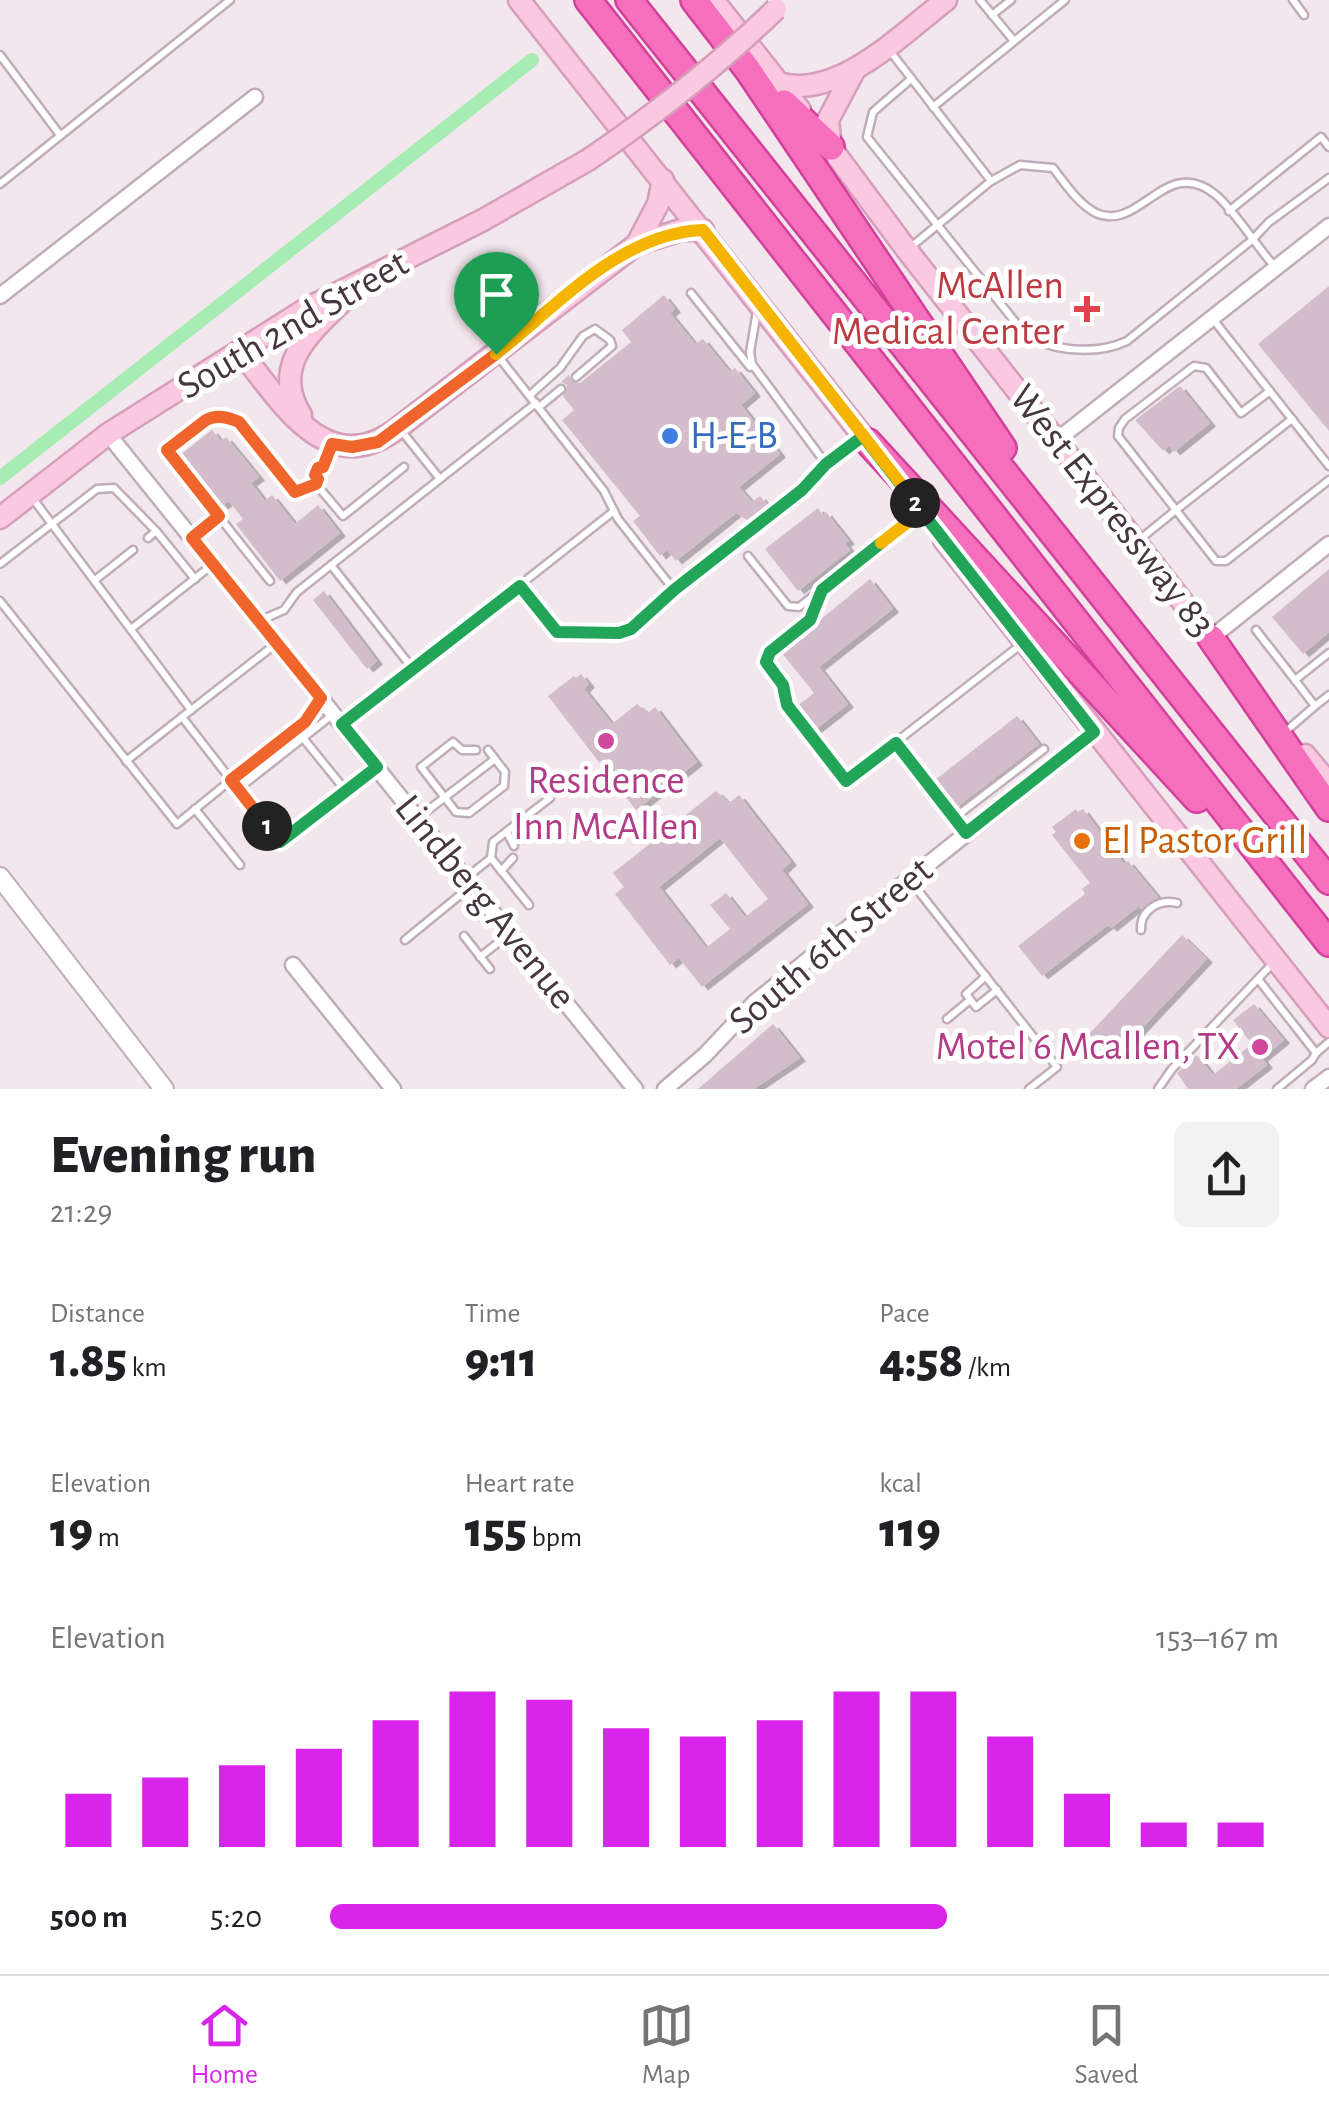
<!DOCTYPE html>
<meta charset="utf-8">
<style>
:root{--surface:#fff;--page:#f2f2f2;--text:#202124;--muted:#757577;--line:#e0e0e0;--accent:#d924ec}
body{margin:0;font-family:"Alegreya Sans",sans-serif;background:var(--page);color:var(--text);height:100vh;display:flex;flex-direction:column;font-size:38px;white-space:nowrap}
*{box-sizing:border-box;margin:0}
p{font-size:32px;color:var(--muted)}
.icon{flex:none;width:55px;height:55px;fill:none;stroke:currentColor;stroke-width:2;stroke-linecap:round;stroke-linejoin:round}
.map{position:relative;height:1089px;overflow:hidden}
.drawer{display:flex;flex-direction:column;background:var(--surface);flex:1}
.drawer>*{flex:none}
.pin{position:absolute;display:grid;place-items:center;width:85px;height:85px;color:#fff;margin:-102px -42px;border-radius:50% 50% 50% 0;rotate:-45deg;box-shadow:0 0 10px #0007}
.pin .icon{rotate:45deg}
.km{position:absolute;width:50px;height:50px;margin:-25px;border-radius:50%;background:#222;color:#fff;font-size:28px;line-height:50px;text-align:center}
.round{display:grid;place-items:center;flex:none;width:105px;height:105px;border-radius:15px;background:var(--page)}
.headline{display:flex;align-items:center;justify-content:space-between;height:170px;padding:0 50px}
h1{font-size:55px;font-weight:800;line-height:75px}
.metrics{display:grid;grid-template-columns:repeat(3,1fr);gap:15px;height:170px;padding:10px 50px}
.metrics div{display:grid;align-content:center}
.metrics b{font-size:50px;font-weight:800}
.metrics small{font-size:28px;font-weight:400}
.metrics p{font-size:28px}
.chart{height:280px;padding:20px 50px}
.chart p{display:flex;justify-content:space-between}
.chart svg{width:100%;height:180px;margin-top:10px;stroke:var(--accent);stroke-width:6}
ul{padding:0 50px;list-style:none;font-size:32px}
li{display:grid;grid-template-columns:160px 120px 1fr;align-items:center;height:75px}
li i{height:25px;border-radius:12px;background:var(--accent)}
.dock{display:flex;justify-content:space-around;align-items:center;height:140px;border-top:2px solid var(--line);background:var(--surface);font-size:28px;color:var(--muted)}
.dock a{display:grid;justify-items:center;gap:5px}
.dock .active{color:var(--accent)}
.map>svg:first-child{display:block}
</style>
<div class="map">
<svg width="1329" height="1089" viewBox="0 0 1329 1089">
<defs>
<filter id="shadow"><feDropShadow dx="6" dy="3.5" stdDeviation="0" flood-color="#0004"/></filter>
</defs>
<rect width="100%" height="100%" fill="#f2e7ed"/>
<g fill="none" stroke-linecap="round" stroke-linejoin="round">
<path stroke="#a7ecb2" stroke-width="14" d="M0 478 532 60"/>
</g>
<g fill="#d3bdcb" fill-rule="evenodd" filter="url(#shadow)">
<path d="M1329 286V431L1258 344Z"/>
<path d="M664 295 675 309 670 313 695 344 703 339 730 372 735 368 755 393 741 405 780 454 739 487 752 502 760 496 767 504 747 520 736 513 676 561 667 550 660 556 633 521 640 516 562 420 574 410 563 396 567 385 561 382 569 375 572 382 580 383 631 342 622 330Z"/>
<path d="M1180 386 1210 423 1174 452 1169 446 1163 451 1135 420Z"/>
<path d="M212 430 221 441 226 437 259 477 251 483 265 501 272 495 295 524 318 505 340 533 280 581 236 524 243 519 229 501 222 506 180 455Z"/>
<path d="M818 508 823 515 826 512 849 541 845 543 850 550 798 591 765 549Z"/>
<path d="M1329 569V632L1303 654 1272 617Z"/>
<path d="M870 579 893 609 819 667 848 704 815 730 797 706 814 693 781 652Z"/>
<path d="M324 591 377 661 367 669 313 600Z"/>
<path d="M581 674 589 684 584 689 612 724 637 704 648 713 655 707 697 762 636 810 548 696 574 676 576 678Z"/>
<path d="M1017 716 1039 744 957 807 935 780Z"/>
<path d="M716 791 729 803 739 795 791 862 782 870 808 904 702 987 679 958 670 965 615 894 624 887 613 873ZM720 838 768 899 745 917 726 893 710 905 730 929 706 948 659 887Z"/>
<path d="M1076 809 1078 812 1083 809 1124 864 1128 861 1158 897 1141 909 1139 906 1111 928 1108 925 1042 976 1018 946 1085 894 1082 889 1090 883 1052 835 1056 832 1052 827Z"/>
<path d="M1182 935 1207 959 1114 1058 1089 1034Z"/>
<path d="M1254 1004 1284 1040 1262 1058 1267 1065 1236 1089H1188L1177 1073 1197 1055 1213 1075 1252 1044 1233 1020Z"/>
<path d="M773 1024 800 1058 754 1089H698Z"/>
</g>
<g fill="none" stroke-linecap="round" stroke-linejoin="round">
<g stroke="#c0adb9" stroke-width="11">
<g id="service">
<path d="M980 0 1014 41"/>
<path d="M1293 0 1304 15"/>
<path d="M992 15 1011 0"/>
<path d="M890 51 991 181 912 246"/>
<path d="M0 55 60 135"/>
<path d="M911 79 873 112 867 137 1024 333C1051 352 1097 355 1127 341L1252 240 1269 222 1329 178"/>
<path d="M933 107 1065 0"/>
<path d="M991 181 1020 165 1053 168C1065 183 1078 204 1096 213 1140 233 1166 153 1216 195 1235 211 1257 247 1275 267"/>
<path d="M0 184 230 0"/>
<path d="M1229 211 1321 137 1329 147"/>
<path d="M691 293 750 367"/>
<path d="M757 311 750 352 752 364 826 464"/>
<path d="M1212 318 1329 466"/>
<path d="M498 356 604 491 618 519 674 590"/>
<path d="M1270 391 1241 413 1206 368 1194 366 1125 419 1119 428 1118 436 1176 510 1292 419"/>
<path d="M530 395 560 368 583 336 595 329 610 340 612 346 576 377"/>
<path d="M539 407 561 389"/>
<path d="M400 429 440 479"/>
<path d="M316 484 318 479 315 475 318 468 323 467 332 445"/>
<path d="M31 496 191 710 277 643"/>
<path d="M192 537 219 516"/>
<path d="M148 538 156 531"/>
<path d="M1139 540 1176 510 1216 561H1226L1329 480"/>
<path d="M748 556 788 606 799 607 921 512"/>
<path d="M0 564 97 489 114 488 156 531 195 579"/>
<path d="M331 565 413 669"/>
<path d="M95 580 133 550"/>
<path d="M270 581 167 451 205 419C217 414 227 417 239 422L295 493 316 484 343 516 404 467"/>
<path d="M520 586 557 633 626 632 802 490 826 464 858 440"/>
<path d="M822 590 810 620 770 652 767 662 783 685 787 705 846 781 1023 643"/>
<path d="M0 601 177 824 231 780 280 842 376 768"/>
<path d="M259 621 284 610 297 592 536 403"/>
<path d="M131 629 212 565"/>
<path d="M1256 630 1295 680"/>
<path d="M1315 706 1329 695"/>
<path d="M331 716 303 738 346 791"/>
<path d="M182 717 231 780 305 721 321 698"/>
<path d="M343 724 614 511"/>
<path d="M1286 731 1315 706 1295 680 1329 653"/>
<path d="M896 743 965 832"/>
<path d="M476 750H462L453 742 421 767 456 812 469 813 504 786 505 772 495 759"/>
<path d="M126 761 191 710"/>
<path d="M238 789 303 738"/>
<path d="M195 809 240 865"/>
<path d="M419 817 495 759 488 750"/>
<path d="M954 818 1044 749"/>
<path d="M507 832 514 846"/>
<path d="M501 871 513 858"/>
<path d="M466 878 491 858"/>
<path d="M909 879 1057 1067 1029 1089"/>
<path d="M529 905 491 858 493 842 550 798"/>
<path d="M1141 930C1140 910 1159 899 1177 903"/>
<path d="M464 936 490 969"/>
<path d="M405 940 471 886"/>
<path d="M480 957 509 934"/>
<path d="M986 976 966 994 976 1007 997 990"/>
<path d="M1258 979 1316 1053 1312 1060 1277 1089"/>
<path d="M947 1019 970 1000"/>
<path d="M1316 1053 1329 1042"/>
<path d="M1158 1089 1172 1069 1275 961"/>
</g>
</g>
<g stroke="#c0adb9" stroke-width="19">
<g id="minor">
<path d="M0 296 255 97"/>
<path d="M108 434 635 1089"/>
<path d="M1057 440 1329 226"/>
<path d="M1211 638 1329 544"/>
<path d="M293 965 393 1089"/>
<path d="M665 1089 705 1055 755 1002 1094 732"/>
<path d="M1313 1089 1329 1077"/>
</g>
</g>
<g stroke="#c0adb9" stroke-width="22">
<path id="tertiary" d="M0 877 164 1089"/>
</g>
<g stroke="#d59eba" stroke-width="25">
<g id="secondary">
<path d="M519 0 877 454"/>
<path d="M713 0 800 110"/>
<path d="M778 83C837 101 903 33 946 0"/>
<path d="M822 136 907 250 1218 647"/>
<path d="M831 147 828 120 854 71"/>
<path d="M637 244 658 204 663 180"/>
<path d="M240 351C279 398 324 480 394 431L637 244 681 230H703"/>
<path d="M301 415C267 361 319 326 353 291"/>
<path d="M0 518 108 434 306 309 483 220 588 160"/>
<path d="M944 540 1329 1027"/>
<path d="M1305 755 1329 784"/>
</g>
</g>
<g stroke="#d3409a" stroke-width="30">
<g id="motorway">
<path d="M588 0 1329 943"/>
<path d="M629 0 1329 881"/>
<path d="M694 0 748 70 1003 448"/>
<path d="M784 103 831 147"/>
<path d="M868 442 1197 799"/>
<path d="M1211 638 1329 808"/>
</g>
</g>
<use href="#service" stroke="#fff" stroke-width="6"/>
<use href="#minor" stroke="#fff" stroke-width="14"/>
<use href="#tertiary" stroke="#fff" stroke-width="18"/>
<use href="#secondary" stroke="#fbc8e1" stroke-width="20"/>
<use href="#motorway" stroke="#f56fbd" stroke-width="25"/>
<g stroke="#d59eba" stroke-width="25" stroke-linecap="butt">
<path id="secondary-bridge" d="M588 160C656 114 717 66 776 9"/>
</g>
<use href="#secondary-bridge" stroke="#fbc8e1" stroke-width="20"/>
</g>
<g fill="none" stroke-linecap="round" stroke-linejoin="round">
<g stroke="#fff" stroke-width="20">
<path id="split-1" d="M267 826 231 780 305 722 321 698 192 538 219 516 167 450 206 420C217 414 228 417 239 422L295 492 316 484 318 479 315 475 318 468 323 467 332 444 352 447 378 442 496 354"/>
</g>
<g stroke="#fff" stroke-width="20">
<path id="split-2" d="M267 826 280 842 377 767 342 724 520 586 557 632 619 633 631 629 674 590 802 490 826 464 863 436 915 503"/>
</g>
<g stroke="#fff" stroke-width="20">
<path id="split-3" d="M881 543 822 590 810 620 770 652 766 662 783 685 787 705 846 781 896 743 966 833 1094 732 915 503"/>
</g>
<g stroke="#fff" stroke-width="20">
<path id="split-4" d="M496 354C558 305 621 233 703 230L922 511 881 543"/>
</g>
<use href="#split-1" stroke="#f0652b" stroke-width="12"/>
<use href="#split-2" stroke="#22a559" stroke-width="12"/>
<use href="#split-3" stroke="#22a559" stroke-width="12"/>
<use href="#split-4" stroke="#f5b400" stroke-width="12"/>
</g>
<path fill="#e0444e" stroke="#fff" stroke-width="4" d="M1082 294h10v10h10v10h-10v10h-10v-10h-10v-10h10z"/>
<circle fill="#3f7fe0" stroke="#fff" stroke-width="4" cx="670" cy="436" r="10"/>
<g fill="#d1479c" stroke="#fff" stroke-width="4">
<circle cx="606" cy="741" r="10"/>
<circle cx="1260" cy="1047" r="10"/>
</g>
<circle fill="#e8710a" stroke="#fff" stroke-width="4" cx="1082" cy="841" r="10"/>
<g text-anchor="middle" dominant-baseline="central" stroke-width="10" stroke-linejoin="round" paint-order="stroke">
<g font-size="40" fill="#be3a42" stroke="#fff" text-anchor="end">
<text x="1064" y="286">McAllen<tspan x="1064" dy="46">Medical Center</tspan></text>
</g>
<g font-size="40" fill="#453640" stroke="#fff">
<text transform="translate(293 325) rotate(-30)">South 2nd Street</text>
<text transform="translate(1112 511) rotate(52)">West Expressway 83</text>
<text transform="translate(485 902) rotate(51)">Lindberg Avenue</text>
<text transform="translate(831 946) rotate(-40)">South 6th Street</text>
</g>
<g font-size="40" fill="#366cbe" stroke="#fff" text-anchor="start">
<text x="690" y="436">H-E-B</text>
</g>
<g font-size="40" fill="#b23c85" stroke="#fff">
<text x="606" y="781">Residence<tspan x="606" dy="46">Inn McAllen</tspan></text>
<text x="1240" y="1047" text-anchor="end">Motel 6 Mcallen, TX</text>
</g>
<g font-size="40" fill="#c56008" stroke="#fff" text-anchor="start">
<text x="1102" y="841">El Pastor Grill</text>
</g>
</g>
</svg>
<div class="pin" style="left:496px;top:354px;background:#1e9e55"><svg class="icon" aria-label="arrive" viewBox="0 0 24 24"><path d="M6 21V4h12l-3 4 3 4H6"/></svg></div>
<b class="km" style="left:267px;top:826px">1</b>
<b class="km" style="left:915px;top:503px">2</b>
</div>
<section class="drawer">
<div class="headline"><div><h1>Evening run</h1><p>21:29</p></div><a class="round"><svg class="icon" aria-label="share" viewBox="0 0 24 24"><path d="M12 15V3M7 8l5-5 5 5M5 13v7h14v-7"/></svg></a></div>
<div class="metrics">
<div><p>Distance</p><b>1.85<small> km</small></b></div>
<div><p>Time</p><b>9:11</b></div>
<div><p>Pace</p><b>4:58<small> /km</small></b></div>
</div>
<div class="metrics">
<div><p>Elevation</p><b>19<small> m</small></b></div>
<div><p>Heart rate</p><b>155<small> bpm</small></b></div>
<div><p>kcal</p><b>119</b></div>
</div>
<div class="chart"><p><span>Elevation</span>153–167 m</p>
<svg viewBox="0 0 160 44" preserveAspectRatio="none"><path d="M5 44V31M15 44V27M25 44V24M35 44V20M45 44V13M55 44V6M65 44V8M75 44V15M85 44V17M95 44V13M105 44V6M115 44V6M125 44V17M135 44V31M145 44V38M155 44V38"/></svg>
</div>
<ul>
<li><b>500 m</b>5:20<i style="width:65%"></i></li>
</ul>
</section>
<nav class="dock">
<a class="active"><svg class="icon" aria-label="home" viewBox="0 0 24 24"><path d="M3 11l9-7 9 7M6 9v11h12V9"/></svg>Home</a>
<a><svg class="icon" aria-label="map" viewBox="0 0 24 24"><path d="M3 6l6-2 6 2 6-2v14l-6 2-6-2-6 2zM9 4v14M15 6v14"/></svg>Map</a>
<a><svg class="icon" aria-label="saved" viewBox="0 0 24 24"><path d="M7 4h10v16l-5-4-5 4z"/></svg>Saved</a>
</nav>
